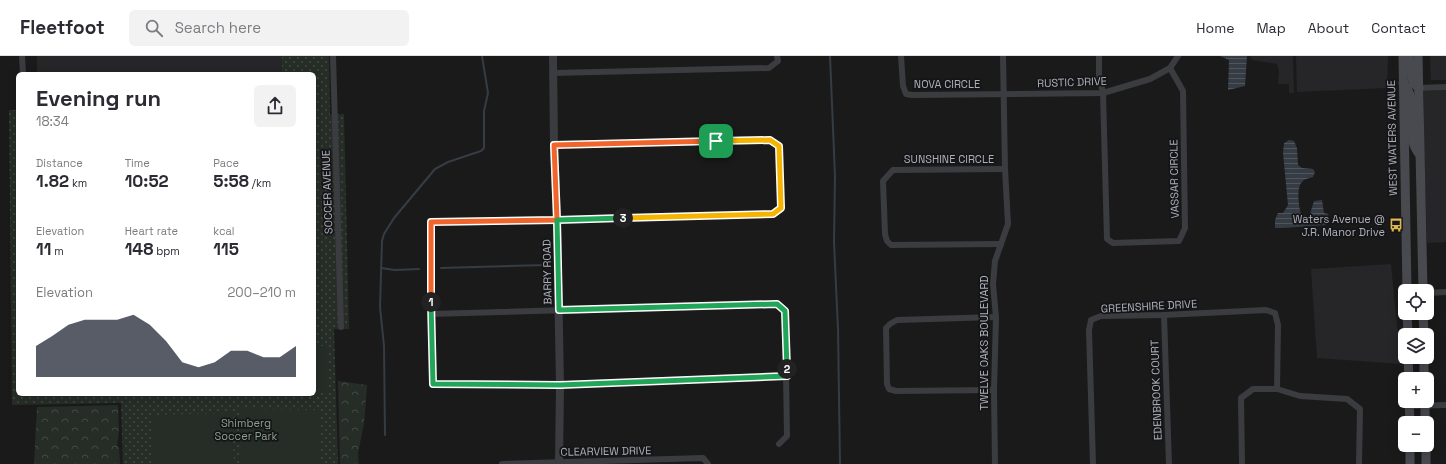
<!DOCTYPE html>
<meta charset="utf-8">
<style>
:root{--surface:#fff;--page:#f2f2f3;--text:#2b2b33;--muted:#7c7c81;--line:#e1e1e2;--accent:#111827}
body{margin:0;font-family:"Space Grotesk",sans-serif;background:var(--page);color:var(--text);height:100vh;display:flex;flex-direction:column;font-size:15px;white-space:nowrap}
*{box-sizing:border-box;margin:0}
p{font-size:13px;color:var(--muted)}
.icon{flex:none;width:22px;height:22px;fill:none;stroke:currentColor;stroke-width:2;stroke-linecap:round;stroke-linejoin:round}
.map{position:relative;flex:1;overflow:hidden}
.drawer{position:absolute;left:16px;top:16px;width:300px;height:324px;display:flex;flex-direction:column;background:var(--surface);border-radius:6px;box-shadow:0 2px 10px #0003}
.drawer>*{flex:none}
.fabs{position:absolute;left:1398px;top:228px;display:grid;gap:8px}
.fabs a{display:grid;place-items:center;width:36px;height:36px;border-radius:6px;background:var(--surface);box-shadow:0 2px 10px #0003;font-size:20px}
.pin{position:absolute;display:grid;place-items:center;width:34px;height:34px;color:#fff;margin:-17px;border-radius:8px;box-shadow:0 2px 6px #0006}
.km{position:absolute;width:20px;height:20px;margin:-10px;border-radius:50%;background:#222;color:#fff;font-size:11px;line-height:20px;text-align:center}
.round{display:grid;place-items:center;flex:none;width:42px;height:42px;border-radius:6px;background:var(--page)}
.summary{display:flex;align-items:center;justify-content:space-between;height:68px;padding:0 20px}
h1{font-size:22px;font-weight:700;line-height:30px}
.stats{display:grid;grid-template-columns:repeat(3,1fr);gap:6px;height:68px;padding:4px 20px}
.stats div{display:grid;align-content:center}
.stats b{font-size:17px;font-weight:700}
.stats small{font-size:11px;font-weight:400}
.stats p{font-size:11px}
.chart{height:112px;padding:8px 20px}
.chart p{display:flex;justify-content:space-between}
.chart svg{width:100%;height:72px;margin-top:4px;fill:var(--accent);opacity:.7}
header{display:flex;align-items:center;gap:24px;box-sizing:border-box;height:56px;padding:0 20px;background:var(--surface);border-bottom:1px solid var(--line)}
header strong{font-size:19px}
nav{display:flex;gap:22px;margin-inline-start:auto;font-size:14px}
.search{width:280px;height:36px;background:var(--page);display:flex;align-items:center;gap:10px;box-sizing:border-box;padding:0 14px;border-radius:6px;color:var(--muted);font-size:15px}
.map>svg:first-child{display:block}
</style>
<header>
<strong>Fleetfoot</strong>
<div class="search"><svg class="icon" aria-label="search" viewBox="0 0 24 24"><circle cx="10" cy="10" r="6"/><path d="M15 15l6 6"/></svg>Search here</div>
<nav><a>Home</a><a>Map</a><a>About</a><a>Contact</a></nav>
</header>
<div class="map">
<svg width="1446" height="408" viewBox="0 0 1446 408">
<defs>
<pattern id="grass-dots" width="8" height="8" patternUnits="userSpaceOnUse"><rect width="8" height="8" fill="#262d27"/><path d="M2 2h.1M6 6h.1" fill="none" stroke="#434944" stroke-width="1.8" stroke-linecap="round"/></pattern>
<pattern id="forest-crowns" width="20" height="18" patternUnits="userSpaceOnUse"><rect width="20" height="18" fill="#262d27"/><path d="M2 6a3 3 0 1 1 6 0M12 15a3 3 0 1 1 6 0" fill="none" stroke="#434944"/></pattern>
<pattern id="water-rules" width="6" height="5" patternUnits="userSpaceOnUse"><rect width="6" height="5" fill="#353c43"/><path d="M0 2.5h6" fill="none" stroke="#50565c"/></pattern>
</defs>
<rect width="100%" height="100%" fill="#1a1a1b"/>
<g fill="#262628">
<rect x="37" y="0" width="245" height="18"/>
<path d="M1250 0H1293L1294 37H1289V28H1278L1279 15 1277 8 1252 4Z"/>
<path d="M1296 0H1388L1387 32 1297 36Z"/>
<path d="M1430 0H1446V24H1431Z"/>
<path d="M1446 34V186L1427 187 1424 101V35Z"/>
<path d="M1391 208 1401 308 1317 302 1311 213Z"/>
</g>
<path fill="url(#grass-dots)" d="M282 0H329L330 59 344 58 349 273H334L338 408H123L121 347 12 349 9 54H18V338H314V18H282Z"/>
<g fill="url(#forest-crowns)">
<path d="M338 325 367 329 364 368 358 397 359 408H340Z"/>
<path d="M118 349 119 375 117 389 119 392 120 408H34L37 351Z"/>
</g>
<g fill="#262d27">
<path d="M314 290H327L328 337H314Z"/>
<path d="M240 353 321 354V408H240Z"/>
<path d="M232 357 234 408H152L151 359Z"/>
</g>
<g fill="url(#water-rules)">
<path d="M1220 0H1247L1245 30 1228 34 1229 4Z"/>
<path d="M1289 84 1294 85 1297 92 1298 109 1302 112 1313 113 1315 116 1313 121C1310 122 1304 123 1302 126 1296 132 1299 151 1301 158L1309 161 1314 145 1322 144 1324 157 1328 158 1329 164 1326 169 1283 172H1275V164L1278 157H1283L1288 149 1283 97 1284 87Z"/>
</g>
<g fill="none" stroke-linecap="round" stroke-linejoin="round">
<g stroke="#353c43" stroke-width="2">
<path d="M830 0 835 120 834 186 838 273 840 408"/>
<path d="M381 212 395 214 419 213"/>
<path d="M441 212 547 209"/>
<path d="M385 379 384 290 380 251 382 185 384 178 394 162 435 113 448 106 481 95 484 92V55L488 37 482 0"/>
</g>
<g stroke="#3b3c40" stroke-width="6">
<path d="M22 0 23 18"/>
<path d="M333 0 341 271"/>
<path d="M901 0 903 30 906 38 912 39 1103 37 1150 23 1170 12 1178 0"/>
<path d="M1099 0V19L1103 37 1107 183 1113 187 1179 185 1185 172 1183 35 1170 12"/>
<path d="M553 17 769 12 778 5 777 0"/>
<path d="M1419 32 1446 31"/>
<path d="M554 89 770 84 779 90 781 152 773 158 431 166 433 329H560L787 320"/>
<path d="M1001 188 891 189 887 185 885 178 883 125 893 114 1005 113"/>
<path d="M1427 237 1446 236"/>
<path d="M431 258 777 248 785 255 787 380 779 388"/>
<path d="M1164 259 1169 408"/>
<path d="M994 334 896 335 889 333 887 328 886 272 890 268 897 264 996 261"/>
<path d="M1409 350 1446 349"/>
<path d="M502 408 703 402 708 408"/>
<path d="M995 408 994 334 996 261 993 228 995 205 1008 168 1005 113 1003 0"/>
<path d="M1093 408 1089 274 1091 264 1101 260 1164 259 1266 254 1275 257 1278 269 1277 333"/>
<path d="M1242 408 1241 342 1253 333H1277L1300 340 1347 343 1360 353 1359 408"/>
</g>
<path stroke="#3b3c40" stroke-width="8" d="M553 0 554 89 557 164 560 329 559 408"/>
<g stroke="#494a50" stroke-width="9">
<path d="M1403 0 1407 235"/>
<path d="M1409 0 1413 27 1419 32"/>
<path d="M1418 0 1423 235"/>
<path d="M1403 27C1420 46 1407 68 1414 89 1415 92 1417 95 1419 98"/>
<path d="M1407 257 1408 279"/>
<path d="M1423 257 1424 279"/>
<path d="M1408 301 1409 323"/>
<path d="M1424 301V323"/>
<path d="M1409 345 1410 367"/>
<path d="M1425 345V367"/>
<path d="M1410 389V408"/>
<path d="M1426 389V408"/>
</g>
</g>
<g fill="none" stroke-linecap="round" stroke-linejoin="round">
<g stroke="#fff" stroke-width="8">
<path id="split-1" d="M431 246V166L557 164 554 89 716 85"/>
</g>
<g stroke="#fff" stroke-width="8">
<path id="split-2" d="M431 246 433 328 560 329 787 320V313"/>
</g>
<g stroke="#fff" stroke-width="8">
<path id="split-3" d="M623 162 557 164 559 254 777 248 785 255 787 313"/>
</g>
<g stroke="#fff" stroke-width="8">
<path id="split-4" d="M623 162 773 158 781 152 779 90 770 84 716 85"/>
</g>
<use href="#split-1" stroke="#f0652b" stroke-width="5"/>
<use href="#split-2" stroke="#22a559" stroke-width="5"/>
<use href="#split-3" stroke="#22a559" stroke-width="5"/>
<use href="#split-4" stroke="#f5b400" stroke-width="5"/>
</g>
<defs>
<g id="bus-bare" transform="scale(1.08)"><path d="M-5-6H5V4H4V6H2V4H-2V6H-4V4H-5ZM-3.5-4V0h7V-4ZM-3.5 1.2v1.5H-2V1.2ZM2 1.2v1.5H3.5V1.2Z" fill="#e0b84d" stroke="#151517" stroke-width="2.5" paint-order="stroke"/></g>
</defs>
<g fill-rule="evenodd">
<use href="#bus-bare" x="1396" y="169"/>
</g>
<g text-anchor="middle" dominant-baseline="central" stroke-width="3.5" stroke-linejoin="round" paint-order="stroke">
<g font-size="11" fill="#adb0ba" stroke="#151517">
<text transform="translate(1072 26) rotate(-2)">RUSTIC DRIVE</text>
<text x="947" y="28">NOVA CIRCLE</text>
<text transform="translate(1392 82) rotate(-91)">WEST WATERS AVENUE</text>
<text x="949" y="103">SUNSHINE CIRCLE</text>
<text transform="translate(1174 123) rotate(-91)">VASSAR CIRCLE</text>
<text transform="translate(327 136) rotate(-92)">SOCCER AVENUE</text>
<text transform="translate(547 216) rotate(-91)">BARRY ROAD</text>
<text transform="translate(1149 250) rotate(-3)">GREENSHIRE DRIVE</text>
<text transform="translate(984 287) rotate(-90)">TWELVE OAKS BOULEVARD</text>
<text transform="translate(1156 334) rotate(-92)">EDENBROOK COURT</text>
<text transform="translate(606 395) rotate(-1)">CLEARVIEW DRIVE</text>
</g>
<g font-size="11" fill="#adb0ba" stroke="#151517" text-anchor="end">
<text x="1385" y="163">Waters Avenue @<tspan x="1385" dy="13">J.R. Manor Drive</tspan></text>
</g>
<g font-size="11" fill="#87a28a" stroke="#151517">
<text x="246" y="367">Shimberg<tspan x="246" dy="13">Soccer Park</tspan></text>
</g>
</g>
</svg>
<div class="fabs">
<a><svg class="icon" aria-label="locate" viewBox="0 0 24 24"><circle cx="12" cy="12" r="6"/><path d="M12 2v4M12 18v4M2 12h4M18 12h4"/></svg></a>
<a><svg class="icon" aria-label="layers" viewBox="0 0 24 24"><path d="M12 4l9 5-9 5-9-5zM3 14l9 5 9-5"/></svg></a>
<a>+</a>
<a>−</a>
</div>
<div class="pin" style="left:716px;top:85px;background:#1e9e55"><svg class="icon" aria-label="arrive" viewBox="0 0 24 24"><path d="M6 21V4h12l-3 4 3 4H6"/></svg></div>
<b class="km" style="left:431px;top:246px">1</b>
<b class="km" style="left:787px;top:313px">2</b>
<b class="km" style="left:623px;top:162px">3</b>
<section class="drawer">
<div class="summary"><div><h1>Evening run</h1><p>18:34</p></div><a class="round"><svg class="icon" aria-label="share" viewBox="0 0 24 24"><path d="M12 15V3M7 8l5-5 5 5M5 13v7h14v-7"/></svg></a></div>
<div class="stats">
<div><p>Distance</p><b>1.82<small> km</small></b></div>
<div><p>Time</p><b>10:52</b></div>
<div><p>Pace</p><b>5:58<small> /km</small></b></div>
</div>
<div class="stats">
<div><p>Elevation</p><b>11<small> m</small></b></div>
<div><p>Heart rate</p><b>148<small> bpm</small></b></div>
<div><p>kcal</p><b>115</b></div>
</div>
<div class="chart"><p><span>Elevation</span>200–210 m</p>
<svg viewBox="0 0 160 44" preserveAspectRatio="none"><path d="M0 44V25L10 19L20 12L30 9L40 9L50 9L60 6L70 12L80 22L90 35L100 38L110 35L120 28L130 28L140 32L150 32L160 25V44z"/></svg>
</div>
</section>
</div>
